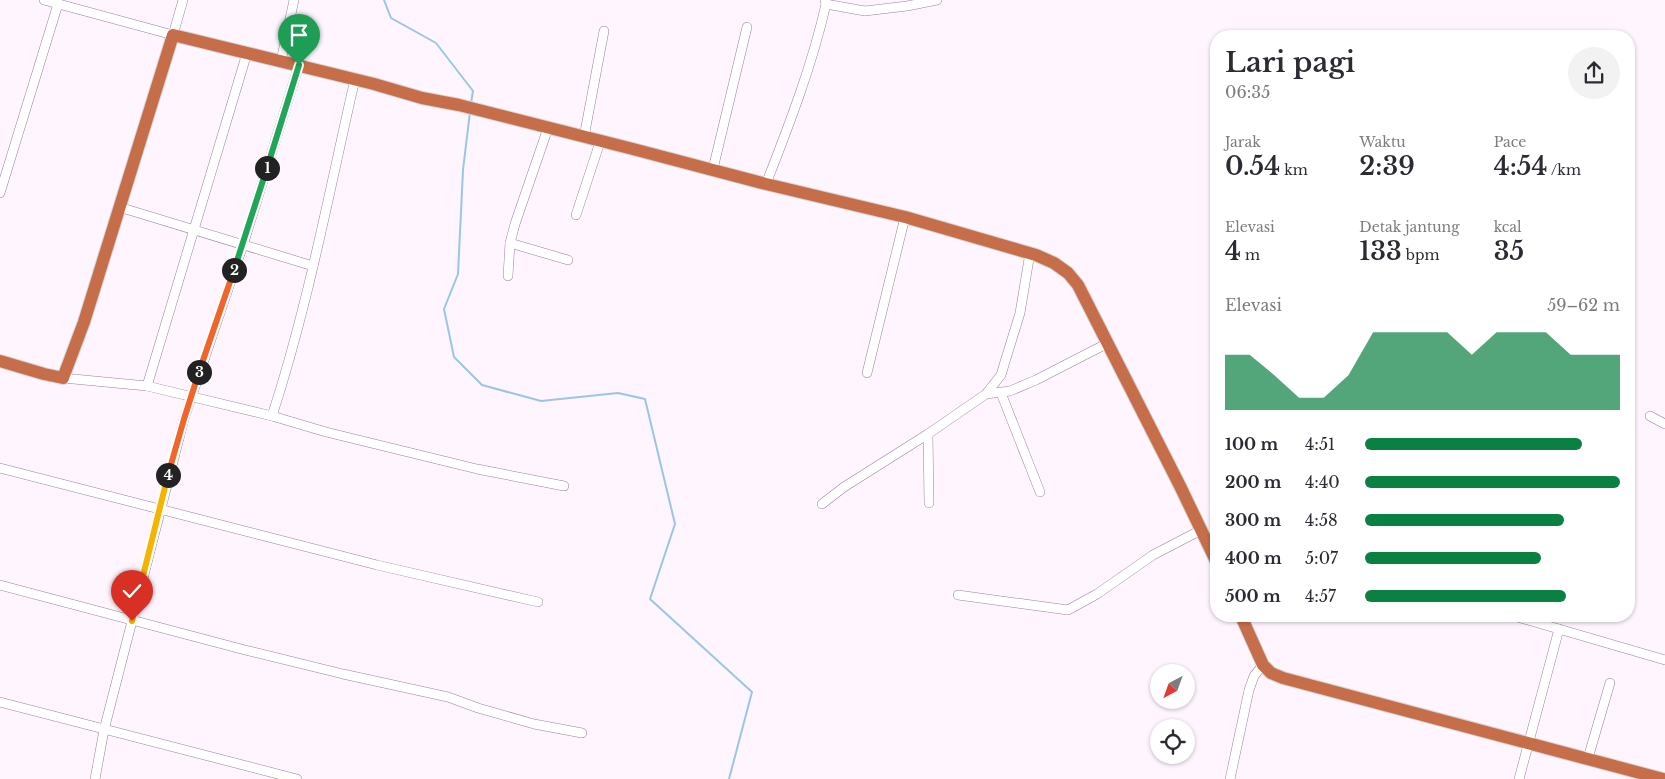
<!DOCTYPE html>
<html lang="id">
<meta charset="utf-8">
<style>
:root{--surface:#fff;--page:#f2f2f3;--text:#2b2b33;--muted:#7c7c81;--accent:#0b8043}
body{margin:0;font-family:"Libre Baskerville",serif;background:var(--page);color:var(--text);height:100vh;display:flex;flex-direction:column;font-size:19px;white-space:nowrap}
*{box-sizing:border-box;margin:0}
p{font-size:16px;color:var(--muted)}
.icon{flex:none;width:28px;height:28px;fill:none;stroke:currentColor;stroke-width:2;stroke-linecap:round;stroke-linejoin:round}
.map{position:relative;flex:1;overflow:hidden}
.side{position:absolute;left:1210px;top:30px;width:425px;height:592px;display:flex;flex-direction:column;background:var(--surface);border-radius:20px;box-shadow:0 1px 4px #0004}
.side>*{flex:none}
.needle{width:32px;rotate:221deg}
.fabs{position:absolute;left:1150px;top:664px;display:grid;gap:10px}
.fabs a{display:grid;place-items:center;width:45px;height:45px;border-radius:50%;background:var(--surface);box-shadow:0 1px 4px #0004;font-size:25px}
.pin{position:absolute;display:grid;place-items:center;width:42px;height:42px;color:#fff;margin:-51px -21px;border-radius:50% 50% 50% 0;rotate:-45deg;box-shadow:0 0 5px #0007}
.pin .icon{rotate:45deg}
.km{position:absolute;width:25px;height:25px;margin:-12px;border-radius:50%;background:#222;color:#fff;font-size:14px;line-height:25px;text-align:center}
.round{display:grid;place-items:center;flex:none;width:52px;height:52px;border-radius:26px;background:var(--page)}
.headline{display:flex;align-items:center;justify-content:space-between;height:85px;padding:0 15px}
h1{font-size:28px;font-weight:600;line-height:38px}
.figures{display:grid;grid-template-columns:repeat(3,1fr);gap:8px;height:85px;padding:5px 15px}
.figures div{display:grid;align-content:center}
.figures b{font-size:25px;font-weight:600}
.figures small{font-size:14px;font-weight:400}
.figures p{font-size:14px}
.chart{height:140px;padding:10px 15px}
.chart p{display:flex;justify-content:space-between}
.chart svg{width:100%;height:90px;margin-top:5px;fill:var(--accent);opacity:.7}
ul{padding:0 15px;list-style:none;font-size:16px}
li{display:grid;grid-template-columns:80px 60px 1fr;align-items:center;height:38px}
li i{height:12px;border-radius:6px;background:var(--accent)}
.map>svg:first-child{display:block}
</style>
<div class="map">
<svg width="1665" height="779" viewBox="0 0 1665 779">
<rect width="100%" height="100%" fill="#fef5ff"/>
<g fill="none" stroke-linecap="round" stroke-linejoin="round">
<g stroke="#99c6e8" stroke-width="2">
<path d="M384 0 391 18 436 43 473 91 471 103"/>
<path d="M470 112 463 170 458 274 444 309 454 357 482 385 541 401 618 393 645 399 675 524 650 599 752 692 729 779"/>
</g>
<g stroke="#97839a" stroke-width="10">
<g id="minor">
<path d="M44 0 173 35 183 0"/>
<path d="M826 4 865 11 907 6 937 0"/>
<path d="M281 61 294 0"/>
<path d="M584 137 604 31"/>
<path d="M713 169 747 27"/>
<path d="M766 184C789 125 812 66 826 4L825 0"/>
<path d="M0 193 58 4"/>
<path d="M119 207 313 266"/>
<path d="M576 215 600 142"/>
<path d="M510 243 568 260"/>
<path d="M508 276 510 243 515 224 548 128"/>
<path d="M867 373 905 217"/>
<path d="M63 378 147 386 272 416 326 432 477 469 564 486"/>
<path d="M147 386 247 53"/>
<path d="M1001 393 1040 492"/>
<path d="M986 394 1001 375 1004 365 1020 313 1030 253"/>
<path d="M272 416C308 306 329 192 355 79"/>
<path d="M1650 416 1665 424"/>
<path d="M928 434 929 503"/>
<path d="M0 468 377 565 538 602"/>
<path d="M822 504 844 487 928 434 986 394 1010 391 1036 380 1108 343"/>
<path d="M0 585 245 650 343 674 448 697 478 708 534 724 582 733"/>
<path d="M958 595 1068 610 1097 594 1153 555 1201 530"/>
<path d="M1514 616 1665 660"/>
<path d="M0 702 297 779"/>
<path d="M1588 758 1610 683"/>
<path d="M95 779 104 730 184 419 243 245 299 65"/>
<path d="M1230 779 1249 690 1254 676 1263 665"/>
<path d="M1519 779 1559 629"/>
</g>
</g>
<g stroke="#d8d6d8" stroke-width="14">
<g id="highway">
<path d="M0 361 44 374 63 378 84 322 173 35 374 84 422 98 459 105 633 149 766 184 905 217 1036 255 1054 263 1068 273 1078 285 1180 486 1216 561"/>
<path d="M1241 616 1263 665 1271 673 1283 678 1663 779"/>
</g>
</g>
<use href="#minor" stroke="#fff" stroke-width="9"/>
<use href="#highway" stroke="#c56e49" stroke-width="12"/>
</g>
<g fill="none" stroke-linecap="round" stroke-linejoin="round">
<g stroke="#fff" stroke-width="10">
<path id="split-1" d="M267 168 299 65"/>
</g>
<g stroke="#fff" stroke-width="10">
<path id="split-2" d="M234 270 267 168"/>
</g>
<g stroke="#fff" stroke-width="10">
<path id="split-3" d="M199 372 234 270"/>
</g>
<g stroke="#fff" stroke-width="10">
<path id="split-4" d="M168 475 184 419 199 372"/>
</g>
<g stroke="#fff" stroke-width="10">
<path id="split-5" d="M142 580 168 475"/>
</g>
<g stroke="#fff" stroke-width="10">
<path id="split-6" d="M132 621 142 580"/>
</g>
<use href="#split-1" stroke="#22a559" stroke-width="6"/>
<use href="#split-2" stroke="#22a559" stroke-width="6"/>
<use href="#split-3" stroke="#f0652b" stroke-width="6"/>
<use href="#split-4" stroke="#f0652b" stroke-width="6"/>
<use href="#split-5" stroke="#f5b400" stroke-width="6"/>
<use href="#split-6" stroke="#f5b400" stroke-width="6"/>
</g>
</svg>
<div class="fabs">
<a><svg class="needle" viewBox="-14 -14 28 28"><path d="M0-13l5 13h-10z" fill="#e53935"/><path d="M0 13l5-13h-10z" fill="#7c7c81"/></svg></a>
<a><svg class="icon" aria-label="locate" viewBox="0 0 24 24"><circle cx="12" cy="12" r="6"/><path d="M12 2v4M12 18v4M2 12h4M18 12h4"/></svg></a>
</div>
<div class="pin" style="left:299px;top:65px;background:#1e9e55"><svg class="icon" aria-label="arrive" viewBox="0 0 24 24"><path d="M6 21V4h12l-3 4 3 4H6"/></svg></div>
<div class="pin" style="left:132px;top:621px;background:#d93025"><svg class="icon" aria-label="check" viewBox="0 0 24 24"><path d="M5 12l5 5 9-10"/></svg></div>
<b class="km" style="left:267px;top:168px">1</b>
<b class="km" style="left:234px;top:270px">2</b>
<b class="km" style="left:199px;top:372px">3</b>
<b class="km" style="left:168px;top:475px">4</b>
<section class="side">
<div class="headline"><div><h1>Lari pagi</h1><p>06:35</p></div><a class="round"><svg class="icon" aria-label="share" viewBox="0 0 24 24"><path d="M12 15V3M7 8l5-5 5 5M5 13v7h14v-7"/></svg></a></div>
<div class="figures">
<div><p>Jarak</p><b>0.54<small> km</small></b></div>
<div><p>Waktu</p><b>2:39</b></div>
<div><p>Pace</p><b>4:54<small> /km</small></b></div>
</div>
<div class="figures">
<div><p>Elevasi</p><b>4<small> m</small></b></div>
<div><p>Detak jantung</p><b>133<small> bpm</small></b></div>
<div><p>kcal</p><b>35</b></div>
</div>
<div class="chart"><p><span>Elevasi</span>59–62 m</p>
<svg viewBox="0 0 160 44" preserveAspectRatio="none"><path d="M0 44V17L10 17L20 27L30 38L40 38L50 27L60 6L70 6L80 6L90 6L100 17L110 6L120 6L130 6L140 17L150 17L160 17V44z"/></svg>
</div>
<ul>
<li><b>100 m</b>4:51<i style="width:85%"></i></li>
<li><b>200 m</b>4:40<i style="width:100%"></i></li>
<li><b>300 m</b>4:58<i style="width:78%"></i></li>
<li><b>400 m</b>5:07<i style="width:69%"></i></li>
<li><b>500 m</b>4:57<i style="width:79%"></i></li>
</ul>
</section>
</div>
